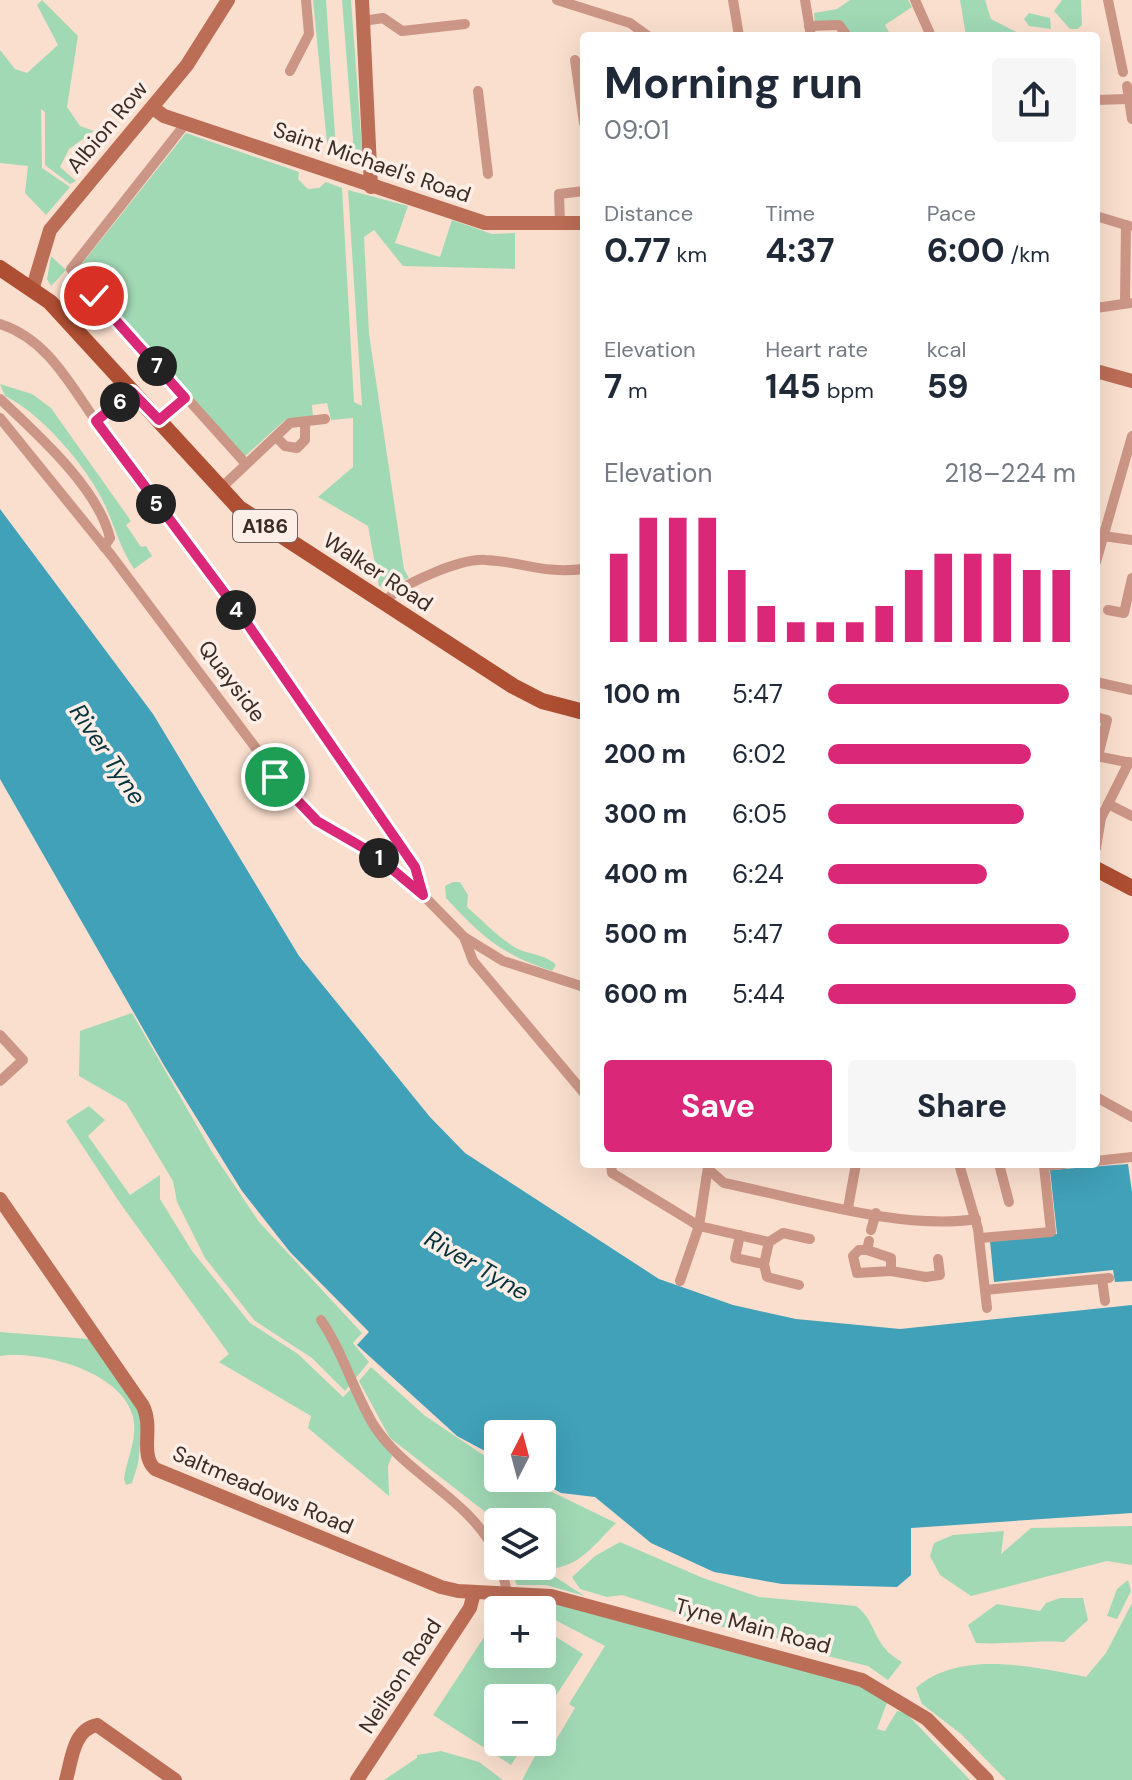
<!DOCTYPE html>
<meta charset="utf-8">
<style>
:root{--surface:#fff;--page:#f6f6f7;--text:#1f2937;--muted:#747a83;--accent:#db2777}
body{margin:0;font-family:"DM Sans",sans-serif;background:var(--page);color:var(--text);height:100vh;display:flex;flex-direction:column;font-size:30px;white-space:nowrap}
*{box-sizing:border-box;margin:0}
p{font-size:26px;color:var(--muted)}
.icon{flex:none;width:44px;height:44px;fill:none;stroke:currentColor;stroke-width:2;stroke-linecap:round;stroke-linejoin:round}
.map{position:relative;flex:1;overflow:hidden}
.side{position:absolute;left:580px;top:32px;width:520px;height:1136px;display:flex;flex-direction:column;background:var(--surface);border-radius:8px;box-shadow:0 8px 32px #0002}
.side>*{flex:none}
.needle{width:52px;rotate:6deg}
.tools{position:absolute;left:484px;top:1420px;display:grid;gap:16px}
.tools a{display:grid;place-items:center;width:72px;height:72px;border-radius:8px;background:var(--surface);box-shadow:0 8px 32px #0002;font-size:40px}
.pin{position:absolute;display:grid;place-items:center;width:68px;height:68px;color:#fff;margin:-34px;border:4px solid #fff;border-radius:50%;box-shadow:0 2px 8px #0007}
.km{position:absolute;width:40px;height:40px;margin:-20px;border-radius:50%;background:#222;color:#fff;font-size:22px;line-height:40px;text-align:center}
.round{display:grid;place-items:center;flex:none;width:84px;height:84px;border-radius:8px;background:var(--page)}
.headline{display:flex;align-items:center;justify-content:space-between;height:136px;padding:0 24px}
h1{font-size:44px;font-weight:700;line-height:60px}
.stats{display:grid;grid-template-columns:repeat(3,1fr);gap:12px;height:136px;padding:8px 24px}
.stats div{display:grid;align-content:center}
.stats b{font-size:34px;font-weight:700}
.stats small{font-size:22px;font-weight:400}
.stats p{font-size:22px}
.chart{height:224px;padding:16px 24px}
.chart p{display:flex;justify-content:space-between}
.chart svg{width:100%;height:144px;margin-top:8px;stroke:var(--accent);stroke-width:6}
.cta{display:flex;gap:16px;margin-top:auto;padding:16px 24px}
.cta a{flex:1;height:92px;border-radius:8px;background:var(--accent);color:#fff;font-size:32px;font-weight:700;line-height:92px;text-align:center}
.cta a+a{background:var(--page);color:var(--text)}
ul{padding:0 24px;list-style:none;font-size:26px}
li{display:grid;grid-template-columns:128px 96px 1fr;align-items:center;height:60px}
li i{height:20px;border-radius:10px;background:var(--accent)}
.map>svg:first-child{display:block}
</style>
<div class="map">
<svg width="1132" height="1780" viewBox="0 0 1132 1780">
<rect width="100%" height="100%" fill="#fadfce"/>
<g fill="#a1d9b5">
<path d="M42 0 78 36 67 107 80 126 94 131 69 149 60 167 76 181 70 184 45 165V112L41 109 42 168 70 187 46 215 25 193 28 166 0 163V50L15 69 27 73 58 45 37 5Z"/>
<path d="M313 0H326L336 150 327 143Z"/>
<path d="M342 0H351L362 149 360 163 350 164 353 139Z"/>
<path d="M850 0H908L912 7 885 25 891 36H853L842 22 815 23 814 13 837 9Z"/>
<path d="M960 0H985L991 19 1024 36H966Z"/>
<path d="M1062 0H1081L1082 25 1077 29H1070L1054 11Z"/>
<path d="M1029 13 1050 18 1051 29 1029 26 1024 19Z"/>
<path d="M186 133 299 172 298 179 308 189 319 188 326 182 342 188 354 402 362 406 348 190 408 206 395 243 440 257 452 220 492 234 515 233V269L403 266 374 230 364 237 369 334 404 569 409 578 382 588 379 586 368 526 318 497 353 467V418L331 420 327 403 312 405 313 417 285 420 244 457 77 270Z"/>
<path d="M51 256 66 270 51 286 47 279Z"/>
<path d="M0 384 32 394 51 408 131 521 126 525 141 547 146 546 152 556 134 569C118 544 115 526 103 501 86 466 40 412 5 396Z"/>
<path d="M453 882H460L468 895 467 907C483 921 498 937 516 948 529 955 546 954 556 965L552 971C501 954 482 937 446 898L445 886Z"/>
<path d="M132 1013 212 1152 259 1222 362 1333 353 1343 369 1362 345 1391 312 1358 255 1321 205 1258 177 1202 173 1181 126 1103 79 1076 80 1031Z"/>
<path d="M89 1106 105 1120 88 1136 130 1195 160 1175V1199L192 1251 250 1323 298 1354 343 1397 351 1389 392 1456 388 1466 389 1496 308 1428 311 1416 219 1362 229 1354 120 1203 66 1121Z"/>
<path d="M0 1332 89 1339 143 1418 138 1464 132 1483 126 1485 124 1479C127 1457 138 1439 133 1417 122 1371 40 1350 0 1356Z"/>
<path d="M371 1367 424 1415 498 1465V1478H523L616 1523C593 1546 572 1577 535 1566H542V1522H498V1531L488 1514 390 1438 359 1381Z"/>
<path d="M1132 1526V1565L1107 1561 971 1596 940 1575 930 1556 934 1543 953 1535 1004 1531 1001 1554 1031 1528Z"/>
<path d="M620 1542 703 1578 759 1597 856 1606C878 1622 871 1645 902 1662L888 1680 868 1666 803 1650 767 1634 698 1623 672 1611 622 1595 607 1597 580 1589 572 1577 595 1556Z"/>
<path d="M508 1566C549 1566 553 1577 585 1596L546 1585H517Z"/>
<path d="M1128 1580 1131 1591 1117 1619 1107 1616 1117 1589Z"/>
<path d="M1060 1598H1083L1088 1620 1064 1642C1034 1640 1007 1645 976 1643L968 1625 997 1604 1040 1611 1046 1603Z"/>
<path d="M517 1600 570 1606 851 1681 888 1700 877 1729 885 1731 897 1711 906 1713 970 1780H522L546 1736 556 1740 575 1708 569 1704 605 1646Z"/>
<path d="M1132 1603V1780H1006L961 1734 922 1704 916 1688C960 1649 1033 1667 1086 1677L1106 1653Z"/>
<path d="M498 1616V1654H542V1628L583 1654 542 1717V1698H498V1742H526L511 1765 433 1715Z"/>
<path d="M441 1751 479 1762 503 1780H384L417 1758V1755Z"/>
</g>
<g fill="#40a1b9">
<path d="M0 509 153 714 299 956 430 1117 465 1153 659 1279 733 1305 796 1319 900 1329 1132 1305V1513L911 1528V1575L897 1587 782 1584 714 1572 651 1543 595 1497 561 1493 534 1478H542V1434H498V1458L457 1436 357 1345 369 1332 290 1252 242 1191 165 1067 0 779Z"/>
<path d="M1128 1164 1132 1192V1281L1115 1282 1113 1270 994 1282 990 1241 1057 1234 1050 1170Z"/>
</g>
<g fill="none" stroke-linecap="round" stroke-linejoin="round">
<g stroke="#cc9686" stroke-width="10">
<path d="M557 0 630 23 648 36"/>
<path d="M733 0 739 36"/>
<path d="M805 0 811 36"/>
<path d="M915 0 931 36"/>
<path d="M1108 0 1123 72"/>
<path d="M363 21 383 18 402 31 465 24"/>
<path d="M809 26 839 25 847 36"/>
<path d="M575 60 584 123"/>
<path d="M290 71 309 34 306 0"/>
<path d="M1127 86 1132 119"/>
<path d="M478 91 488 174"/>
<path d="M1096 100 1127 99"/>
<path d="M186 123 71 269 246 464"/>
<path d="M1096 216 1129 226"/>
<path d="M560 223 559 194 584 191"/>
<path d="M1125 302 1126 225"/>
<path d="M1096 308 1130 303"/>
<path d="M68 320 94 296"/>
<path d="M0 324C47 339 69 383 96 421"/>
<path d="M132 392 96 421 244 619 415 867 423 895"/>
<path d="M0 399C37 434 98 488 110 538L104 547"/>
<path d="M0 418 111 555 300 807 374 854 423 895 464 937 503 961 584 987"/>
<path d="M159 420 185 398"/>
<path d="M276 437 285 446 297 448 305 440V422"/>
<path d="M220 489 290 423 325 419"/>
<path d="M1096 535 1132 540"/>
<path d="M1096 562 1132 436"/>
<path d="M384 602C401 584 461 558 486 560 524 562 542 574 584 569"/>
<path d="M1108 610 1124 613 1132 578"/>
<path d="M1096 682 1132 690"/>
<path d="M1096 717 1107 720 1098 756"/>
<path d="M1096 756 1132 763"/>
<path d="M1108 804 1132 816"/>
<path d="M1096 848 1101 818 1129 762"/>
<path d="M464 937 473 961 584 1093"/>
<path d="M0 1035 23 1060 0 1081"/>
<path d="M1096 1097 1132 1117"/>
<path d="M1096 1161 1132 1157"/>
<path d="M611 1164 612 1173 699 1226 769 1242 764 1264 735 1258 740 1235"/>
<path d="M959 1164 978 1229 987 1308"/>
<path d="M999 1164 1009 1202"/>
<path d="M708 1169 724 1183C798 1198 903 1231 976 1219"/>
<path d="M848 1208 856 1164"/>
<path d="M871 1230 876 1213"/>
<path d="M980 1238 1051 1232 1044 1166 1064 1164"/>
<path d="M769 1242 783 1233 810 1239"/>
<path d="M867 1250H859L853 1256 857 1273 891 1271V1258L867 1250 869 1241"/>
<path d="M764 1264 767 1277 799 1285"/>
<path d="M891 1271 926 1277 940 1275 938 1259"/>
<path d="M1102 1279 1105 1301"/>
<path d="M680 1281 699 1226 708 1167"/>
<path d="M985 1290 1109 1278"/>
<path d="M321 1320C343 1352 353 1390 373 1424 406 1477 473 1499 498 1558"/>
<path d="M501 1566 507 1592"/>
</g>
<g stroke="#bc6d56" stroke-width="14">
<path d="M362 0 371 187"/>
<path d="M153 108 164 116 485 223H584"/>
<path d="M33 287 50 230 187 65 228 0"/>
<path d="M1096 371 1132 381"/>
<path d="M0 1199 143 1406C154 1429 139 1454 155 1469L441 1587 458 1591 551 1596 862 1680 927 1719 987 1780"/>
<path d="M66 1780C72 1759 73 1730 97 1725L175 1780"/>
<path d="M357 1780 470 1608 474 1593"/>
</g>
<g stroke="#ae4e32" stroke-width="16">
<path d="M0 268 50 302 239 508 513 686 542 701 584 712"/>
<path d="M1096 869 1132 888"/>
</g>
</g>
<g fill="none" stroke-linecap="round" stroke-linejoin="round">
<g stroke="#fff" stroke-width="16">
<path id="route" d="M94 296 185 398 159 420 132 392 96 421 244 619 415 867 423 895 374 854 317 821 275 777"/>
</g>
<use href="#route" stroke="#db2777" stroke-width="10"/>
</g>
<g text-anchor="middle" dominant-baseline="central" stroke-width="7" stroke-linejoin="round" paint-order="stroke">
<rect fill="#fdefe7" stroke="#74675f" stroke-width="2" x="233" y="510" width="64" height="32" rx="6"/>
<g font-size="20" font-weight="bold" fill="#3a2d25">
<text x="265" y="526">A186</text>
</g>
<g font-size="22" fill="#3a2d25" stroke="#fdefe7">
<text transform="translate(107 127) rotate(-50)">Albion Row</text>
<text transform="translate(372 162) rotate(19)">Saint Michael's Road</text>
<text transform="translate(378 572) rotate(33)">Walker Road</text>
<text transform="translate(232 681) rotate(53)">Quayside</text>
<text transform="translate(263 1490) rotate(23)">Saltmeadows Road</text>
<text transform="translate(753 1626) rotate(15)">Tyne Main Road</text>
<text transform="translate(400 1676) rotate(-57)">Neilson Road</text>
</g>
<g font-size="24" font-style="italic" fill="#03323c" stroke="#fdefe7">
<text transform="translate(108 754) rotate(56)">River Tyne</text>
<text transform="translate(477 1265) rotate(30)">River Tyne</text>
</g>
</g>
</svg>
<div class="tools">
<a><svg class="needle" viewBox="-14 -14 28 28"><path d="M0-13l5 13h-10z" fill="#e53935"/><path d="M0 13l5-13h-10z" fill="#747a83"/></svg></a>
<a><svg class="icon" aria-label="layers" viewBox="0 0 24 24"><path d="M12 4l9 5-9 5-9-5zM3 14l9 5 9-5"/></svg></a>
<a>+</a>
<a>−</a>
</div>
<div class="pin" style="left:275px;top:777px;background:#1e9e55"><svg class="icon" aria-label="arrive" viewBox="0 0 24 24"><path d="M6 21V4h12l-3 4 3 4H6"/></svg></div>
<div class="pin" style="left:94px;top:296px;background:#d93025"><svg class="icon" aria-label="check" viewBox="0 0 24 24"><path d="M5 12l5 5 9-10"/></svg></div>
<b class="km" style="left:379px;top:858px">1</b>
<b class="km" style="left:236px;top:610px">4</b>
<b class="km" style="left:156px;top:504px">5</b>
<b class="km" style="left:120px;top:402px">6</b>
<b class="km" style="left:157px;top:366px">7</b>
<section class="side">
<div class="headline"><div><h1>Morning run</h1><p>09:01</p></div><a class="round"><svg class="icon" aria-label="share" viewBox="0 0 24 24"><path d="M12 15V3M7 8l5-5 5 5M5 13v7h14v-7"/></svg></a></div>
<div class="stats">
<div><p>Distance</p><b>0.77<small> km</small></b></div>
<div><p>Time</p><b>4:37</b></div>
<div><p>Pace</p><b>6:00<small> /km</small></b></div>
</div>
<div class="stats">
<div><p>Elevation</p><b>7<small> m</small></b></div>
<div><p>Heart rate</p><b>145<small> bpm</small></b></div>
<div><p>kcal</p><b>59</b></div>
</div>
<div class="chart"><p><span>Elevation</span>218–224 m</p>
<svg viewBox="0 0 160 44" preserveAspectRatio="none"><path d="M5 44V17M15 44V6M25 44V6M35 44V6M45 44V22M55 44V33M65 44V38M75 44V38M85 44V38M95 44V33M105 44V22M115 44V17M125 44V17M135 44V17M145 44V22M155 44V22"/></svg>
</div>
<ul>
<li><b>100 m</b>5:47<i style="width:97%"></i></li>
<li><b>200 m</b>6:02<i style="width:82%"></i></li>
<li><b>300 m</b>6:05<i style="width:79%"></i></li>
<li><b>400 m</b>6:24<i style="width:64%"></i></li>
<li><b>500 m</b>5:47<i style="width:97%"></i></li>
<li><b>600 m</b>5:44<i style="width:100%"></i></li>
</ul>
<div class="cta"><a>Save</a><a>Share</a></div>
</section>
</div>
